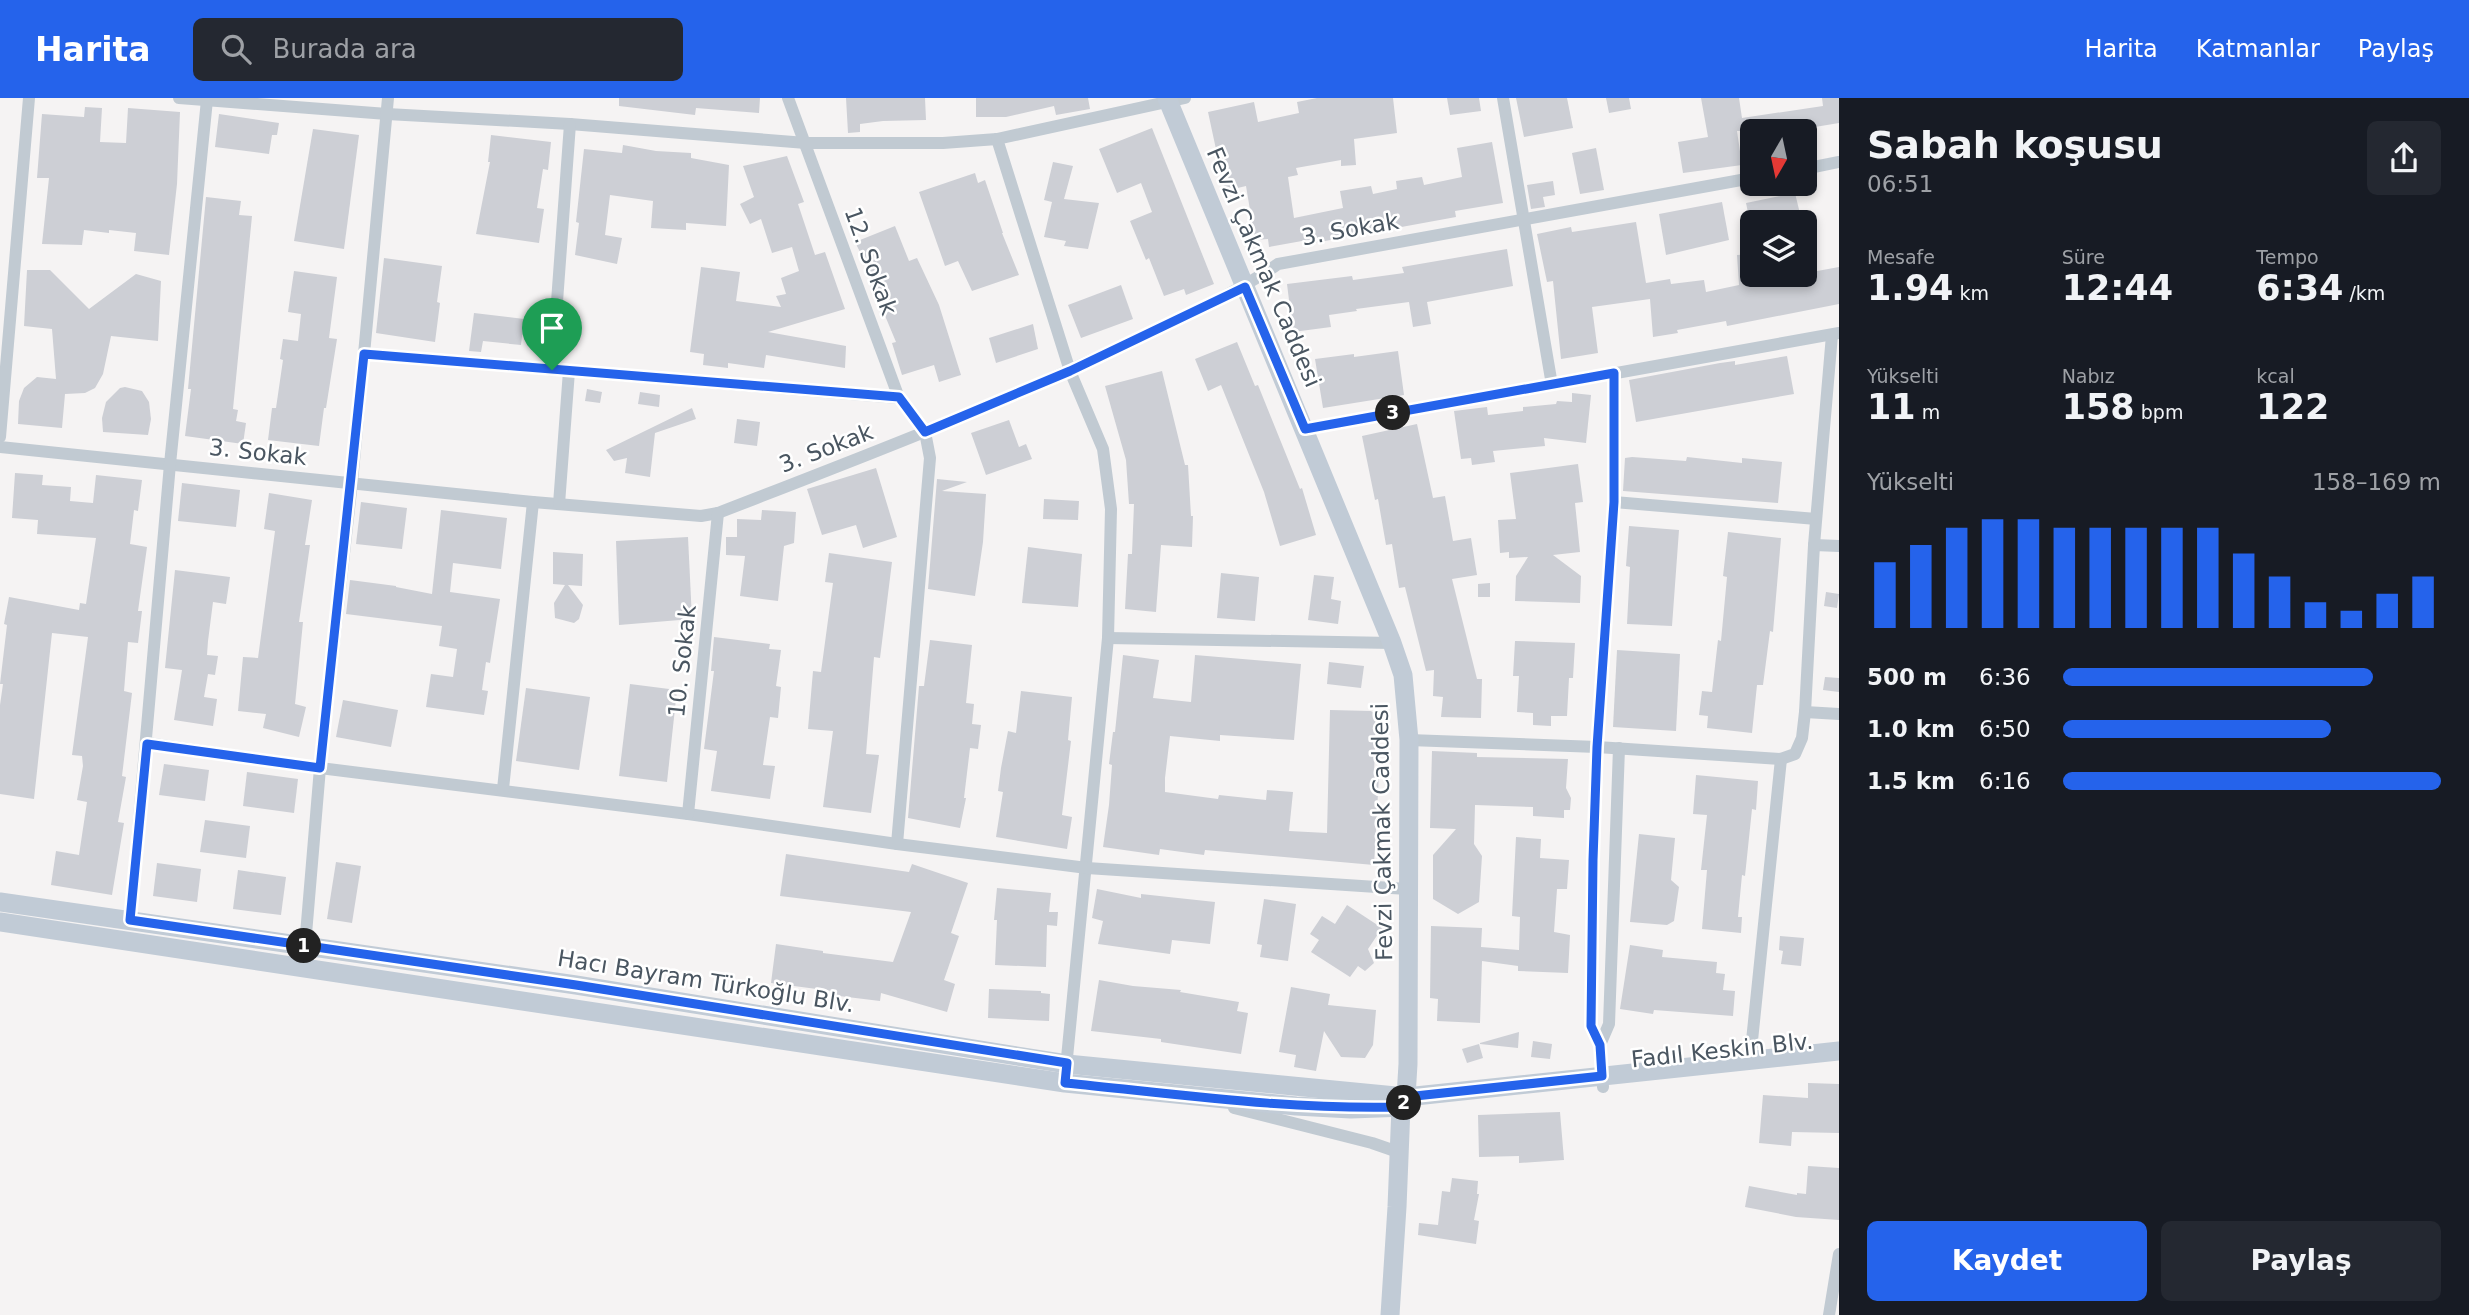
<!DOCTYPE html>
<html lang="tr">
<meta charset="utf-8">
<style>
:root{--surface:#171b24;--page:#242831;--text:#f1f3f6;--muted:#9ea1a6;--accent:#2563eb}
body{margin:0;font-family:"DejaVu Sans",sans-serif;background:var(--page);color:var(--text);height:100vh;display:flex;flex-direction:column;font-size:26px;white-space:nowrap}
*{box-sizing:border-box;margin:0}
p{font-size:23px;color:var(--muted)}
.icon{flex:none;width:38px;height:38px;fill:none;stroke:currentColor;stroke-width:2;stroke-linecap:round;stroke-linejoin:round}
.map{position:relative;flex:1;overflow:hidden}
.details{display:flex;flex-direction:column;background:var(--surface);width:630px}
.details>*{flex:none}
.needle{width:46px;rotate:189deg}
.tools{position:absolute;left:1740px;top:21px;display:grid;gap:14px}
.tools a{display:grid;place-items:center;width:77px;height:77px;border-radius:10px;background:var(--surface);box-shadow:0 4px 10px #0003;font-size:35px}
.pin{position:absolute;display:grid;place-items:center;width:60px;height:60px;color:#fff;margin:-72px -30px;border-radius:50% 50% 50% 0;rotate:-45deg;box-shadow:0 0 7px #0007}
.pin .icon{rotate:45deg}
.km{position:absolute;width:35px;height:35px;margin:-18px;border-radius:50%;background:#222;color:#fff;font-size:19px;line-height:35px;text-align:center}
.round{display:grid;place-items:center;flex:none;width:74px;height:74px;border-radius:10px;background:var(--page)}
.summary{display:flex;align-items:center;justify-content:space-between;height:119px;padding:0 28px}
h1{font-size:38px;font-weight:700;line-height:52px}
.metrics{display:grid;grid-template-columns:repeat(3,1fr);gap:10px;height:119px;padding:7px 28px}
.metrics div{display:grid;align-content:center}
.metrics b{font-size:35px;font-weight:700}
.metrics small{font-size:19px;font-weight:400}
.metrics p{font-size:19px}
.chart{height:196px;padding:14px 28px}
.chart p{display:flex;justify-content:space-between}
.chart svg{width:100%;height:126px;margin-top:7px;stroke:var(--accent);stroke-width:6}
.action{display:flex;gap:14px;margin-top:auto;padding:14px 28px}
.action a{flex:1;height:80px;border-radius:10px;background:var(--accent);color:#fff;font-size:28px;font-weight:700;line-height:80px;text-align:center}
.action a+a{background:var(--page);color:var(--text)}
ul{padding:0 28px;list-style:none;font-size:23px}
li{display:grid;grid-template-columns:112px 84px 1fr;align-items:center;height:52px}
li i{height:18px;border-radius:9px;background:var(--accent)}
header{display:flex;align-items:center;gap:42px;box-sizing:border-box;height:98px;padding:0 35px;background:var(--accent);color:#fff}
header strong{font-size:33px}
nav{display:flex;gap:38px;margin-inline-start:auto;font-size:24px}
.search{width:490px;height:63px;background:var(--page);display:flex;align-items:center;gap:18px;box-sizing:border-box;padding:0 24px;border-radius:10px;color:var(--muted);font-size:26px}
main{display:flex;flex:1;min-height:0}
.map>svg:first-child{display:block}
</style>
<header>
<strong>Harita</strong>
<div class="search"><svg class="icon" aria-label="search" viewBox="0 0 24 24"><circle cx="10" cy="10" r="6"/><path d="M15 15l6 6"/></svg>Burada ara</div>
<nav><a>Harita</a><a>Katmanlar</a><a>Paylaş</a></nav>
</header>
<main>
<div class="map">
<svg width="1839" height="1217" viewBox="0 0 1839 1217">
<rect width="100%" height="100%" fill="#f5f3f3"/>
<g fill="#cdcfd5">
<path d="M619 0H760L759 15 696 10 695 17 619 8Z"/>
<path d="M846 0H925L926 22 883 23 860 26V34L848 35Z"/>
<path d="M976 0H1088L1090 11 1056 17 1054 8 1006 19H976Z"/>
<path d="M1317 0H1393L1397 35 1354 41 1356 67 1341 68V62L1296 70 1298 77 1288 79 1294 120 1343 110 1340 93 1371 88 1373 96 1397 91 1396 83 1422 79 1424 87 1462 79 1457 50 1492 44 1503 105 1455 113 1456 119 1314 145 1313 141 1269 149 1268 141 1255 142 1246 88 1225 93 1208 14 1254 4 1258 24 1299 15 1297 4Z"/>
<path d="M1447 0H1479L1481 13 1450 17Z"/>
<path d="M1516 0H1567L1573 30 1524 39Z"/>
<path d="M1606 0H1629L1631 11 1609 15Z"/>
<path d="M1701 0H1739L1742 20 1823 8 1822 0H1839V25L1809 30V33H1737L1742 67 1683 75 1678 44 1708 39Z"/>
<path d="M85 9 102 10 100 44 126 45 128 10 180 14 177 86 169 157 134 153 136 135 109 132V135L84 132 82 147 42 146 49 80H37L42 16 84 19Z"/>
<path d="M219 16 279 25 277 37H272L269 56 215 49Z"/>
<path d="M1152 30 1214 186 1186 197 1184 191 1164 198 1149 160 1146 162 1130 123 1152 114 1141 85 1117 95 1099 51Z"/>
<path d="M313 31 359 37 344 151 294 143Z"/>
<path d="M491 37 551 44 548 72 543 71 537 110 544 111 539 145 476 136 490 64H488Z"/>
<path d="M623 47 656 53 691 55V60L729 67 726 128 686 125V132L651 130 653 103 610 97 605 137 622 140 617 166 575 157 579 125 576 124 584 51 622 55Z"/>
<path d="M1596 50 1604 92 1580 96 1572 55Z"/>
<path d="M787 58 804 104 798 106 815 157 825 154 845 211 768 234 846 248 845 270 766 257 764 270 728 265V270L703 267 704 256 690 254 701 169 740 174 736 203 781 209 776 198 786 196 781 180 799 173 792 149 772 155 761 121 750 126 740 106 754 99 743 68Z"/>
<path d="M1053 64 1073 68 1064 101 1099 105 1088 151 1064 148 1066 143 1044 139 1052 104 1044 102Z"/>
<path d="M975 75 978 85 985 82 1003 135H1002L1019 177 972 193 958 163 945 168 919 94Z"/>
<path d="M1553 83 1555 97 1543 99 1545 109 1531 111 1527 87Z"/>
<path d="M1795 95 1802 124H1750L1746 105Z"/>
<path d="M206 99 241 103 239 117 252 118 233 311 238 312 236 323 246 325 243 346 185 338 191 291H188Z"/>
<path d="M1722 104 1729 142 1666 157 1659 116Z"/>
<path d="M1636 124 1646 185 1670 181 1671 186 1704 182 1706 194 1739 187 1737 157 1752 156V185L1839 169V206L1727 228 1726 223 1677 232 1678 235 1653 239 1650 201 1592 209 1598 255 1561 261 1553 183 1547 184 1537 136 1571 129 1572 134Z"/>
<path d="M895 128 909 163 917 160 939 207 961 277 939 284 934 267 902 277 892 245 896 244 868 177 871 176 855 144Z"/>
<path d="M1507 151 1513 188 1427 204 1431 226 1413 229 1409 204 1356 211 1357 213 1329 217 1331 229 1293 234 1287 186 1352 178 1353 182 1404 175 1402 169Z"/>
<path d="M384 160 442 168 437 204 440 205 435 244 376 235Z"/>
<path d="M27 172H50L89 211 136 176 161 183 158 243 111 238 103 276 95 290 85 295 65 296 62 330 18 326 19 303 24 290 37 279 56 281 52 231 24 228Z"/>
<path d="M294 173 337 179 329 240 337 241 326 310H324L319 348 268 342 272 310H276L283 262 280 261 283 241 298 243 301 216 288 214Z"/>
<path d="M1121 187 1133 221 1081 240 1068 207Z"/>
<path d="M474 215 524 221 521 247 483 243 481 254 469 253Z"/>
<path d="M1033 226 1038 251 996 265 989 240Z"/>
<path d="M1237 244 1255 288 1258 287 1300 391 1302 390 1316 437 1280 448 1264 394 1221 287 1208 293 1195 261Z"/>
<path d="M1398 253 1404 297 1323 310 1315 261 1354 256V259Z"/>
<path d="M1787 258 1794 296 1636 324 1629 282 1720 265 1735 263V267Z"/>
<path d="M1162 273 1185 367H1188L1191 418H1193L1192 449 1161 447 1156 514 1125 511 1128 456H1132L1134 406H1129L1126 362 1105 288Z"/>
<path d="M125 289 142 293 149 304 151 321 148 337 103 334 102 320 106 304 120 290Z"/>
<path d="M587 291 602 294 600 305 585 303Z"/>
<path d="M640 294 660 297 659 309 638 306Z"/>
<path d="M1572 295 1591 297 1586 345 1544 340 1545 348 1493 353 1495 364 1472 367 1471 360 1461 361 1454 313 1487 309 1488 317 1523 313V309L1556 306 1557 303 1572 304Z"/>
<path d="M692 310 696 321 655 335 650 379 625 375 627 360 614 363 606 352Z"/>
<path d="M737 321 760 324 757 348 734 345Z"/>
<path d="M1009 322 1019 349 1026 346 1032 361 986 377 971 335Z"/>
<path d="M1417 326 1433 400 1445 398 1453 443 1471 440 1477 477 1452 481 1477 581H1482L1481 620 1441 619 1443 599 1433 598 1434 572 1426 573 1405 489 1399 490 1392 446 1386 447 1378 401 1375 402 1362 338Z"/>
<path d="M1632 359 1686 363 1687 359 1742 365V360L1782 364 1778 405 1623 393 1625 360Z"/>
<path d="M1578 366 1583 404 1575 405 1580 454 1553 457 1581 478 1580 505 1515 503 1516 478 1528 459 1509 460V454L1500 455 1498 422 1516 421 1510 375Z"/>
<path d="M876 370 897 439 863 450 856 427 822 437 807 391Z"/>
<path d="M15 375 43 377 42 387 71 389 70 403 93 405 96 377 142 382 138 413 134 412 130 446 147 449 138 513H142L138 545 128 544 124 593 132 595 122 678 126 679 118 724 124 725 112 797 51 787 56 753 79 757 87 704 77 702 83 668 82 658 72 657 88 539 52 535 34 701 0 696V607L3 586H0L7 527 4 526 9 499 79 512 80 505 86 506 96 440 37 436 38 422 12 420Z"/>
<path d="M937 381 967 384 942 393 986 396 983 444 975 498 928 491Z"/>
<path d="M182 385 240 392 236 429 178 423Z"/>
<path d="M269 395 312 402 305 447H310L299 524H303L295 606 306 609 299 639 263 630 266 616 238 613 243 559 258 560 275 433 264 431Z"/>
<path d="M1044 401 1079 403 1078 422 1043 421Z"/>
<path d="M361 404 407 410 402 451 356 446Z"/>
<path d="M441 412 507 420 501 471 453 465 450 494 500 501 490 565 486 564 482 592 488 593 484 617 426 609 431 576 453 579 457 551 439 548 442 528 346 516 350 482 396 488V489L432 496Z"/>
<path d="M762 412 796 414 794 445 784 448 778 503 740 498 745 458 726 457V439H737V421L761 422Z"/>
<path d="M1629 428 1679 432 1672 528 1627 526 1630 469 1626 468Z"/>
<path d="M1728 434 1781 440 1773 534 1770 533 1763 587H1757L1752 635 1707 630 1708 618 1699 617 1702 593 1712 594 1718 542 1721 543 1727 479 1723 478Z"/>
<path d="M688 439 692 521 619 527 616 443Z"/>
<path d="M1028 449 1082 456 1078 509 1022 505Z"/>
<path d="M553 454 583 456 582 488 568 487 583 507 579 521 574 525 555 520 554 505 565 487 553 486Z"/>
<path d="M829 455 892 464 880 560 874 559 866 656 879 657 871 715 823 709 833 633 808 631 813 573 821 574 833 485 825 484Z"/>
<path d="M175 472 230 479 226 506 213 504 208 543 207 557 218 558 215 577 208 576 204 599 217 601 213 628 174 622 182 572 165 570Z"/>
<path d="M1221 475 1259 479 1255 523 1217 520Z"/>
<path d="M1314 477 1334 479 1331 501 1341 503 1338 526 1308 522Z"/>
<path d="M1490 485V499H1478V486Z"/>
<path d="M1826 494 1839 496 1837 510 1824 508Z"/>
<path d="M714 539 770 546 769 551 781 552 776 588 781 589 778 620 770 619 763 667 775 668 770 701 711 693 717 653 704 651 714 573H711Z"/>
<path d="M930 542 972 547 966 605 974 606 972 626 981 627 978 651 970 650 964 700H966L960 730 908 720 919 588H924Z"/>
<path d="M1515 543 1575 545 1573 580H1569L1567 618H1551V628L1533 627V615L1517 614 1519 578H1513Z"/>
<path d="M1617 552 1680 556 1676 633 1613 629Z"/>
<path d="M1123 557 1159 562 1153 600 1191 604 1195 557 1301 566 1294 642 1220 637V643L1170 638 1165 680V694L1218 701 1219 697 1266 702 1267 692 1293 694 1289 733 1327 735 1330 612 1371 613 1376 617 1374 677H1379L1374 767 1205 752 1204 757 1160 751 1159 757 1103 749 1109 707 1112 667 1109 666 1113 634H1115Z"/>
<path d="M1329 564 1364 568 1361 590 1327 586Z"/>
<path d="M1825 579 1839 580V594L1823 592Z"/>
<path d="M630 586 677 592 667 684 619 678Z"/>
<path d="M526 590 590 599 579 672 516 663Z"/>
<path d="M1021 593 1072 599 1068 642 1071 643 1062 717 1072 719 1067 751 996 739 1003 694 998 693 1001 670 1008 633 1016 635Z"/>
<path d="M343 602 398 612 391 649 336 639Z"/>
<path d="M1432 653 1477 655V659L1568 661 1566 690 1571 700 1570 712H1564V720L1533 718V709L1475 707 1474 746 1482 758 1479 804 1458 816 1433 801V757L1456 731 1430 730Z"/>
<path d="M164 666 209 672 205 703 159 697Z"/>
<path d="M247 674 298 681 294 715 243 708Z"/>
<path d="M1696 677 1758 683 1756 712 1752 711 1745 778 1742 777 1738 819H1742L1741 835 1702 831 1707 772H1701L1707 717 1693 716Z"/>
<path d="M205 722 250 728 246 760 200 754Z"/>
<path d="M1639 736 1675 740 1671 782 1679 789 1674 823 1667 827 1630 824Z"/>
<path d="M1516 739 1541 741 1540 760 1569 762 1567 791H1557L1554 834 1570 837 1568 875 1518 873V868L1482 863 1480 925 1437 923 1438 901 1430 900 1431 828 1482 830 1481 849 1519 852 1520 819 1512 818Z"/>
<path d="M786 756 909 774 912 766 968 785 951 835 959 838 944 882 955 886 947 914 881 895 880 903 831 897 832 893 771 885 776 846 823 853V855L893 864 911 814 780 798Z"/>
<path d="M336 764 361 768 352 825 327 821Z"/>
<path d="M157 765 201 771 197 804 153 798Z"/>
<path d="M238 772 286 779 281 817 233 811Z"/>
<path d="M997 790 1051 795 1049 814H1058L1057 828 1047 827 1046 869 995 867 997 822H994Z"/>
<path d="M1097 791 1141 800V796L1215 804 1210 846 1172 842 1170 856 1098 846 1103 823 1092 820Z"/>
<path d="M1264 801 1296 806 1288 863 1260 859 1262 847 1257 846Z"/>
<path d="M1347 807 1382 830 1368 851 1374 865 1365 873 1358 868 1350 879 1311 854 1319 842 1310 836 1322 818 1335 826Z"/>
<path d="M1780 838 1804 840 1801 868 1781 866 1783 853 1779 852Z"/>
<path d="M1630 847 1663 852 1662 859 1717 864 1716 875 1725 876 1723 892 1735 893 1733 918 1654 912 1653 916 1620 911Z"/>
<path d="M1099 882 1133 888 1181 892 1180 894 1239 904 1237 913 1248 915 1241 956 1161 944V941L1091 933Z"/>
<path d="M1291 889 1330 896 1328 907 1376 912 1373 947 1365 960 1341 959 1324 933 1316 973 1294 969 1296 957 1279 954Z"/>
<path d="M989 891 1041 893V895L1050 896 1049 923 988 920Z"/>
<path d="M1519 934 1518 950 1480 946V945Z"/>
<path d="M1533 943 1552 946 1550 961 1531 959Z"/>
<path d="M1479 946 1483 960 1467 965 1462 951Z"/>
<path d="M1808 985 1839 986V1035L1792 1034 1791 1048 1759 1045 1763 997 1808 1000Z"/>
<path d="M1560 1014 1564 1062 1519 1065V1058L1479 1059 1478 1017Z"/>
<path d="M1808 1068 1839 1070V1122L1796 1119 1745 1109 1749 1088 1797 1097V1095L1806 1096Z"/>
<path d="M1452 1080 1478 1083 1477 1096H1479L1474 1122 1479 1123 1476 1146 1418 1137 1419 1125 1438 1127 1442 1093 1450 1094Z"/>
</g>
<g fill="none" stroke-linecap="round" stroke-linejoin="round">
<g stroke="#c1cad2" stroke-width="12">
<path d="M179 0 387 16 570 26 806 45H943L997 41 1185 0"/>
<path d="M788 0 899 300 925 334 930 360 897 746"/>
<path d="M1503 0 1552 287"/>
<path d="M997 41 1070 273 1103 351 1111 411 1108 540 1066 970"/>
<path d="M1804 71 1839 64"/>
<path d="M364 256 899 300"/>
<path d="M552 272 570 26"/>
<path d="M1305 331 1839 235"/>
<path d="M0 339 29 0"/>
<path d="M0 349 533 404 701 418 718 415C857 361 997 308 1132 243 1182 219 1232 198 1278 166L1752 80"/>
<path d="M1614 404 1816 421"/>
<path d="M559 406 569 273"/>
<path d="M1814 447 1839 448"/>
<path d="M1108 540 1392 545"/>
<path d="M1805 614 1839 616"/>
<path d="M1409 642 1597 649 1781 661 1795 656 1802 640 1805 614 1814 447 1832 237"/>
<path d="M147 645 320 670 688 716 897 746 1087 770 1407 791"/>
<path d="M503 691 533 404"/>
<path d="M688 716 718 415"/>
<path d="M130 823 170 366 207 2"/>
<path d="M305 848 320 670 352 384 388 0"/>
<path d="M1600 947 1609 926 1619 650"/>
<path d="M1750 962 1781 661"/>
<path d="M1603 989 1600 947 1591 927 1593 762 1597 649 1614 404V275"/>
<path d="M1234 1010 1372 1045 1398 1054"/>
<path d="M1829 1217 1839 1156"/>
</g>
<g stroke="#c1cbd6" stroke-width="19">
<path d="M1167 0 1392 545 1403 577 1409 642 1408 966 1406 999 1401 1009 1397 1109 1390 1217"/>
<path d="M0 804 576 887 1067 966 1406 999 1839 953"/>
<path d="M0 824 1065 985 1296 1008 1351 1011 1406 1009"/>
</g>
</g>
<g fill="none" stroke-linecap="round" stroke-linejoin="round">
<g stroke="#fff" stroke-width="14">
<path id="route" d="M1245 189 1305 331 1614 275V404L1597 649 1593 762 1591 928 1600 947 1602 978 1406 999 1401 1009C1289 1012 1177 996 1065 985L1067 965 576 887 130 822 147 646 320 670 364 256 899 299 925 334 1070 273Z"/>
</g>
<use href="#route" stroke="#2563eb" stroke-width="9"/>
</g>
<g text-anchor="middle" dominant-baseline="central" stroke-width="5" stroke-linejoin="round" paint-order="stroke">
<g font-size="23" fill="#4a5661" stroke="#fff">
<text transform="translate(1350 131) rotate(-10)">3. Sokak</text>
<text transform="translate(871 163) rotate(70)">12. Sokak</text>
<text transform="translate(1264 169) rotate(67)">Fevzi Çakmak Caddesi</text>
<text transform="translate(826 350) rotate(-21)">3. Sokak</text>
<text transform="translate(258 354) rotate(6)">3. Sokak</text>
<text transform="translate(682 563) rotate(-84)">10. Sokak</text>
<text transform="translate(1382 734) rotate(-91)">Fevzi Çakmak Caddesi</text>
<text transform="translate(706 883) rotate(9)">Hacı Bayram Türkoğlu Blv.</text>
<text transform="translate(1722 952) rotate(-6)">Fadıl Keskin Blv.</text>
</g>
</g>
</svg>
<div class="tools">
<a><svg class="needle" viewBox="-14 -14 28 28"><path d="M0-13l5 13h-10z" fill="#e53935"/><path d="M0 13l5-13h-10z" fill="#9ea1a6"/></svg></a>
<a><svg class="icon" aria-label="layers" viewBox="0 0 24 24"><path d="M12 4l9 5-9 5-9-5zM3 14l9 5 9-5"/></svg></a>
</div>
<div class="pin" style="left:552px;top:272px;background:#1e9e55"><svg class="icon" aria-label="arrive" viewBox="0 0 24 24"><path d="M6 21V4h12l-3 4 3 4H6"/></svg></div>
<b class="km" style="left:304px;top:848px">1</b>
<b class="km" style="left:1404px;top:1005px">2</b>
<b class="km" style="left:1393px;top:315px">3</b>
</div>
<section class="details">
<div class="summary"><div><h1>Sabah koşusu</h1><p>06:51</p></div><a class="round"><svg class="icon" aria-label="share" viewBox="0 0 24 24"><path d="M12 15V3M7 8l5-5 5 5M5 13v7h14v-7"/></svg></a></div>
<div class="metrics">
<div><p>Mesafe</p><b>1.94<small> km</small></b></div>
<div><p>Süre</p><b>12:44</b></div>
<div><p>Tempo</p><b>6:34<small> /km</small></b></div>
</div>
<div class="metrics">
<div><p>Yükselti</p><b>11<small> m</small></b></div>
<div><p>Nabız</p><b>158<small> bpm</small></b></div>
<div><p>kcal</p><b>122</b></div>
</div>
<div class="chart"><p><span>Yükselti</span>158–169 m</p>
<svg viewBox="0 0 160 44" preserveAspectRatio="none"><path d="M5 44V21M15 44V15M25 44V9M35 44V6M45 44V6M55 44V9M65 44V9M75 44V9M85 44V9M95 44V9M105 44V18M115 44V26M125 44V35M135 44V38M145 44V32M155 44V26"/></svg>
</div>
<ul>
<li><b>500 m</b>6:36<i style="width:82%"></i></li>
<li><b>1.0 km</b>6:50<i style="width:71%"></i></li>
<li><b>1.5 km</b>6:16<i style="width:100%"></i></li>
</ul>
<div class="action"><a>Kaydet</a><a>Paylaş</a></div>
</section>
</main>
